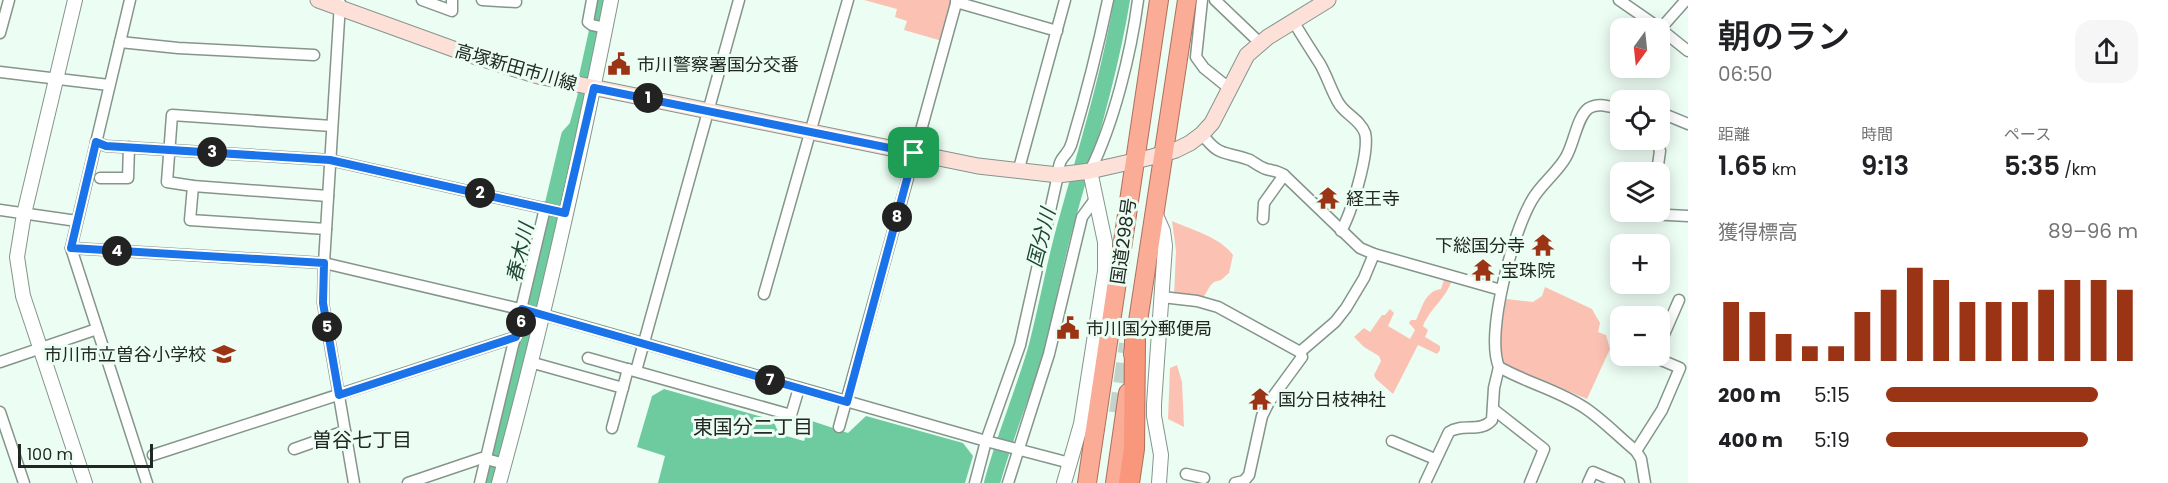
<!DOCTYPE html>
<html lang="ja">
<meta charset="utf-8">
<style>
:root{--surface:#fff;--page:#f6f6f6;--text:#202124;--muted:#757577;--accent:#9b3415}
body{margin:0;font-family:Poppins,"Noto Sans JP",sans-serif;background:var(--page);color:var(--text);height:100vh;display:flex;flex-direction:column;font-size:22px;white-space:nowrap}
*{box-sizing:border-box;margin:0}
p{font-size:20px;color:var(--muted)}
.icon{flex:none;width:33px;height:33px;fill:none;stroke:currentColor;stroke-width:2;stroke-linecap:round;stroke-linejoin:round}
.map{position:relative;flex:1;overflow:hidden}
.details{display:flex;flex-direction:column;background:var(--surface);width:480px}
.details>*{flex:none}
.needle{width:39px;rotate:195deg}
.tools{position:absolute;left:1610px;top:18px;display:grid;gap:12px}
.tools a{display:grid;place-items:center;width:60px;height:60px;border-radius:12px;background:var(--surface);box-shadow:0 3px 15px #0003;font-size:30px}
.scale{position:absolute;left:18px;bottom:15px;width:135px;box-sizing:border-box;padding-left:6px;border:3px solid #212824;border-top:0;font-size:16px;line-height:21px;white-space:nowrap;color:#212824;-webkit-text-stroke:4px #ecfdf3;paint-order:stroke}
.pin{position:absolute;display:grid;place-items:center;width:51px;height:51px;color:#fff;margin:-26px;border-radius:12px;box-shadow:0 3px 9px #0006}
.km{position:absolute;width:30px;height:30px;margin:-15px;border-radius:50%;background:#222;color:#fff;font-size:16px;line-height:30px;text-align:center}
.round{display:grid;place-items:center;flex:none;width:63px;height:63px;border-radius:18px;background:var(--page)}
.head{display:flex;align-items:center;justify-content:space-between;height:102px;padding:0 30px}
h1{font-size:33px;font-weight:600;line-height:45px}
.metrics{display:grid;grid-template-columns:repeat(3,1fr);gap:9px;height:102px;padding:6px 30px}
.metrics div{display:grid;align-content:center}
.metrics b{font-size:26px;font-weight:600}
.metrics small{font-size:16px;font-weight:400}
.metrics p{font-size:16px}
.chart{height:168px;padding:12px 30px}
.chart p{display:flex;justify-content:space-between}
.chart svg{width:100%;height:108px;margin-top:6px;stroke:var(--accent);stroke-width:6}
ul{padding:0 30px;list-style:none;font-size:20px}
li{display:grid;grid-template-columns:96px 72px 1fr;align-items:center;height:45px}
li i{height:15px;border-radius:8px;background:var(--accent)}
main{display:flex;flex:1;min-height:0}
.map>svg:first-child{display:block}
</style>
<main>
<div class="map">
<svg width="1688" height="483" viewBox="0 0 1688 483">
<rect width="100%" height="100%" fill="#ecfdf3"/>
<g fill="#fbc2b3">
<path d="M864 0H954L942 41 904 30 907 21 895 17 897 9Z"/>
<path d="M1172 221C1192 230 1220 237 1233 255L1229 273 1221 280 1214 282 1210 286 1203 298 1174 296 1176 251Z"/>
<path d="M1445 277 1452 280C1445 300 1431 307 1423 326L1428 330 1425 337 1440 346V350L1437 354 1418 345 1393 394 1376 379 1374 375 1381 361 1379 356 1364 347 1354 337 1364 328 1370 332 1382 315H1385L1390 309 1394 313 1388 326 1410 339 1415 330 1409 323 1411 320H1416C1422 308 1425 291 1441 289Z"/>
<path d="M1545 287 1592 309 1600 323 1598 332 1606 335 1610 349 1587 399 1499 362 1497 353 1506 299 1533 302 1542 296Z"/>
<path d="M1177 365 1182 382 1184 427 1168 419 1170 368Z"/>
</g>
<path fill="#6ecb9f" d="M664 389 773 420 779 434 804 441 812 421 848 433 866 416 963 443 973 456 965 483H658L665 456 637 447 652 396Z"/>
<g fill="none" stroke-linecap="round" stroke-linejoin="round">
<g stroke="#6ecb9f" stroke-width="16">
<path d="M487 483 569 136 577 127 586 94V81L601 13 599 8 601 0"/>
<path d="M992 483C1004 438 1023 394 1036 349 1046 311 1053 272 1063 234 1084 157 1109 79 1122 0"/>
</g>
<path stroke="#c3d2ca" stroke-width="20" stroke-dasharray="20 10" stroke-linecap="butt" d="M1119 413 1129 344"/>
<g stroke="#85958c" stroke-width="13">
<g id="minor">
<path d="M130 0 71 248 147 483"/>
<path d="M422 0 452 11V0"/>
<path d="M482 0 516 2"/>
<path d="M592 0 588 22 592 25 605 28"/>
<path d="M1202 0 1196 57 1204 68 1230 89"/>
<path d="M1215 0 1260 43"/>
<path d="M1619 0 1658 27 1663 26 1686 0"/>
<path d="M956 2 1057 31"/>
<path d="M340 3 324 263 323 303 354 483"/>
<path d="M1293 21C1302 36 1311 50 1320 64 1327 76 1331 90 1338 102 1344 114 1360 119 1365 133 1370 152 1351 214 1341 231"/>
<path d="M1658 27 1688 51"/>
<path d="M0 33 9 0"/>
<path d="M120 42 178 48 314 55"/>
<path d="M0 72 109 85"/>
<path d="M1620 109C1610 107 1599 102 1589 108 1577 116 1574 144 1566 157 1557 173 1541 184 1532 200 1513 232 1485 334 1499 367 1527 383 1558 390 1585 408 1603 420 1619 437 1636 451L1641 459 1645 483"/>
<path d="M1659 112 1688 124"/>
<path d="M1202 134C1221 159 1224 150 1250 160 1255 163 1260 167 1266 169 1273 171 1278 171 1284 175L1360 248 1374 254 1501 290"/>
<path d="M1656 140 1660 151 1657 172"/>
<path d="M96 142 106 146 330 160 565 213"/>
<path d="M1090 171C1114 123 1131 53 1138 0"/>
<path d="M1018 172 1065 0"/>
<path d="M100 178H128L129 147"/>
<path d="M193 186 190 220 326 229"/>
<path d="M328 196 193 186 167 182 172 115 332 126"/>
<path d="M0 210 77 221"/>
<path d="M1649 212V214L1688 216"/>
<path d="M1263 219 1264 203 1284 175"/>
<path d="M71 248 324 263 541 314 986 441 1070 463"/>
<path d="M764 294 848 0"/>
<path d="M1162 297 1197 301 1218 307 1300 352 1335 322 1346 308 1364 278 1374 254"/>
<path d="M1659 346 1679 300"/>
<path d="M588 358 791 415 799 388"/>
<path d="M0 362 97 329"/>
<path d="M530 362 623 388"/>
<path d="M636 371 739 0"/>
<path d="M1493 409 1544 449 1530 483"/>
<path d="M0 412 24 483"/>
<path d="M839 427 957 0"/>
<path d="M612 428 628 369"/>
<path d="M1392 441 1435 459"/>
<path d="M294 449 345 431"/>
<path d="M1636 451 1662 410 1680 368 1654 357 1655 356"/>
<path d="M153 455 516 337"/>
<path d="M1186 474 1204 478"/>
<path d="M408 483 482 458 505 464"/>
<path d="M480 483 513 345 523 313 522 305 545 208"/>
<path d="M975 483 986 441 1020 345 1058 175C1059 153 1068 158 1072 142 1086 95 1098 48 1108 0"/>
<path d="M1008 483 1049 354 1082 217 1096 198"/>
<path d="M1235 483 1244 481 1249 475 1262 416 1269 402 1302 357 1300 352"/>
<path d="M1425 483 1449 432C1462 423 1481 433 1492 420L1494 388 1499 367"/>
<path d="M1588 483 1593 472 1619 483"/>
</g>
</g>
<g stroke="#85958c" stroke-width="16">
<g id="tertiary">
<path d="M75 0 24 214 17 257 23 296 85 483"/>
<path d="M1155 213 1163 231 1165 246 1154 404V416L1161 455 1159 483"/>
<path d="M499 483C543 324 579 162 611 0"/>
<path d="M1064 483 1081 424 1105 271V242L1090 171"/>
</g>
</g>
<g stroke="#85958c" stroke-width="17">
<path id="secondary" d="M318 0 470 55 538 76 978 166 1058 175 1090 171 1152 157 1176 150 1190 143 1202 134 1212 123 1247 55 1268 37 1328 0"/>
</g>
<g stroke="#ad705d" stroke-width="20">
<g id="trunk">
<path d="M1133 354 1187 0"/>
<path d="M1087 483 1159 0"/>
<path d="M1115 483 1128 393"/>
</g>
</g>
<g stroke="#ad705d" stroke-width="22">
<path id="motorway" d="M1129 483 1134 449 1135 341"/>
</g>
<use href="#minor" stroke="#fff" stroke-width="10"/>
<use href="#tertiary" stroke="#fff" stroke-width="14"/>
<use href="#secondary" stroke="#fde0d8" stroke-width="15"/>
<use href="#trunk" stroke="#faac96" stroke-width="18"/>
<use href="#motorway" stroke="#f8977c" stroke-width="20"/>
</g>
<g fill="none" stroke-linecap="round" stroke-linejoin="round">
<g stroke="#fff" stroke-width="12">
<path id="route" d="M594 88 914 153 847 402 522 309 523 313 516 337 339 395 323 303 324 263 71 248 96 142 106 146 330 160 565 213Z"/>
</g>
<use href="#route" stroke="#1a73e8" stroke-width="8"/>
</g>
<defs>
<g id="civic-bare" transform="scale(1.8)"><path d="M-.6-6.5H3V-4.5H.6V-3L4-1V1h2V6H-6V1h2V-1L-.6-3ZM-1.2 2.5V6h2.4V2.5Z" fill="#9b3415" stroke="#ecfdf3" stroke-width="2.5" paint-order="stroke"/></g>
<g id="temple-bare" transform="scale(1.8)"><path d="M0-6L5-2H3V0L6.5 2.5H4V6H1.5V3h-3V6H-4V2.5H-6.5L-3 0V-2H-5Z" fill="#9b3415" stroke="#ecfdf3" stroke-width="2.5" paint-order="stroke"/></g>
<g id="school-bare" transform="scale(1.8)"><path d="M0-5L7-2L0 1L-7-2ZM-4 1L0 2.5L4 1V4Q0 6-4 4Z" fill="#9b3415" stroke="#ecfdf3" stroke-width="2.5" paint-order="stroke"/></g>
</defs>
<g fill-rule="evenodd">
<use href="#civic-bare" x="619" y="64"/>
<use href="#temple-bare" x="1328" y="198"/>
<use href="#temple-bare" x="1543" y="245"/>
<use href="#temple-bare" x="1483" y="270"/>
<use href="#civic-bare" x="1068" y="328"/>
<use href="#school-bare" x="224" y="354"/>
<use href="#temple-bare" x="1260" y="399"/>
</g>
<g text-anchor="middle" dominant-baseline="central" stroke-width="6" stroke-linejoin="round" paint-order="stroke">
<g font-size="18" fill="#212824" stroke="#ecfdf3" text-anchor="start">
<text x="637" y="64">市川警察署国分交番</text>
<text x="1346" y="198">経王寺</text>
<text x="1525" y="245" text-anchor="end">下総国分寺</text>
<text x="1501" y="270">宝珠院</text>
<text x="1086" y="328">市川国分郵便局</text>
<text x="206" y="354" text-anchor="end">市川市立曽谷小学校</text>
<text x="1278" y="399">国分日枝神社</text>
</g>
<g font-size="18" fill="#212824" stroke="#ecfdf3">
<text transform="translate(516 67) rotate(16)">高塚新田市川線</text>
<text transform="translate(1123 241) rotate(-82)">国道298号</text>
</g>
<g font-size="20" font-style="italic" fill="#1e4634" stroke="#ecfdf3">
<text transform="translate(1041 238) rotate(-76)">国分川</text>
<text transform="translate(520 253) rotate(-77)">春木川</text>
</g>
<g font-size="20" fill="#212824" stroke="#ecfdf3">
<text x="753" y="427">東国分二丁目</text>
<text x="362" y="440">曽谷七丁目</text>
</g>
</g>
</svg>
<div class="tools">
<a><svg class="needle" viewBox="-14 -14 28 28"><path d="M0-13l5 13h-10z" fill="#e53935"/><path d="M0 13l5-13h-10z" fill="#757577"/></svg></a>
<a><svg class="icon" aria-label="locate" viewBox="0 0 24 24"><circle cx="12" cy="12" r="6"/><path d="M12 2v4M12 18v4M2 12h4M18 12h4"/></svg></a>
<a><svg class="icon" aria-label="layers" viewBox="0 0 24 24"><path d="M12 4l9 5-9 5-9-5zM3 14l9 5 9-5"/></svg></a>
<a>+</a>
<a>−</a>
</div>
<div class="scale">100 m</div>
<div class="pin" style="left:914px;top:153px;background:#1e9e55"><svg class="icon" aria-label="arrive" viewBox="0 0 24 24"><path d="M6 21V4h12l-3 4 3 4H6"/></svg></div>
<b class="km" style="left:648px;top:98px">1</b>
<b class="km" style="left:480px;top:193px">2</b>
<b class="km" style="left:212px;top:152px">3</b>
<b class="km" style="left:117px;top:251px">4</b>
<b class="km" style="left:327px;top:327px">5</b>
<b class="km" style="left:521px;top:322px">6</b>
<b class="km" style="left:770px;top:380px">7</b>
<b class="km" style="left:897px;top:217px">8</b>
</div>
<section class="details">
<div class="head"><div><h1>朝のラン</h1><p>06:50</p></div><a class="round"><svg class="icon" aria-label="share" viewBox="0 0 24 24"><path d="M12 15V3M7 8l5-5 5 5M5 13v7h14v-7"/></svg></a></div>
<div class="metrics">
<div><p>距離</p><b>1.65<small> km</small></b></div>
<div><p>時間</p><b>9:13</b></div>
<div><p>ペース</p><b>5:35<small> /km</small></b></div>
</div>
<div class="chart"><p><span>獲得標高</span>89–96 m</p>
<svg viewBox="0 0 160 44" preserveAspectRatio="none"><path d="M5 44V20M15 44V24M25 44V33M35 44V38M45 44V38M55 44V24M65 44V15M75 44V6M85 44V11M95 44V20M105 44V20M115 44V20M125 44V15M135 44V11M145 44V11M155 44V15"/></svg>
</div>
<ul>
<li><b>200 m</b>5:15<i style="width:84%"></i></li>
<li><b>400 m</b>5:19<i style="width:80%"></i></li>
</ul>
</section>
</main>
